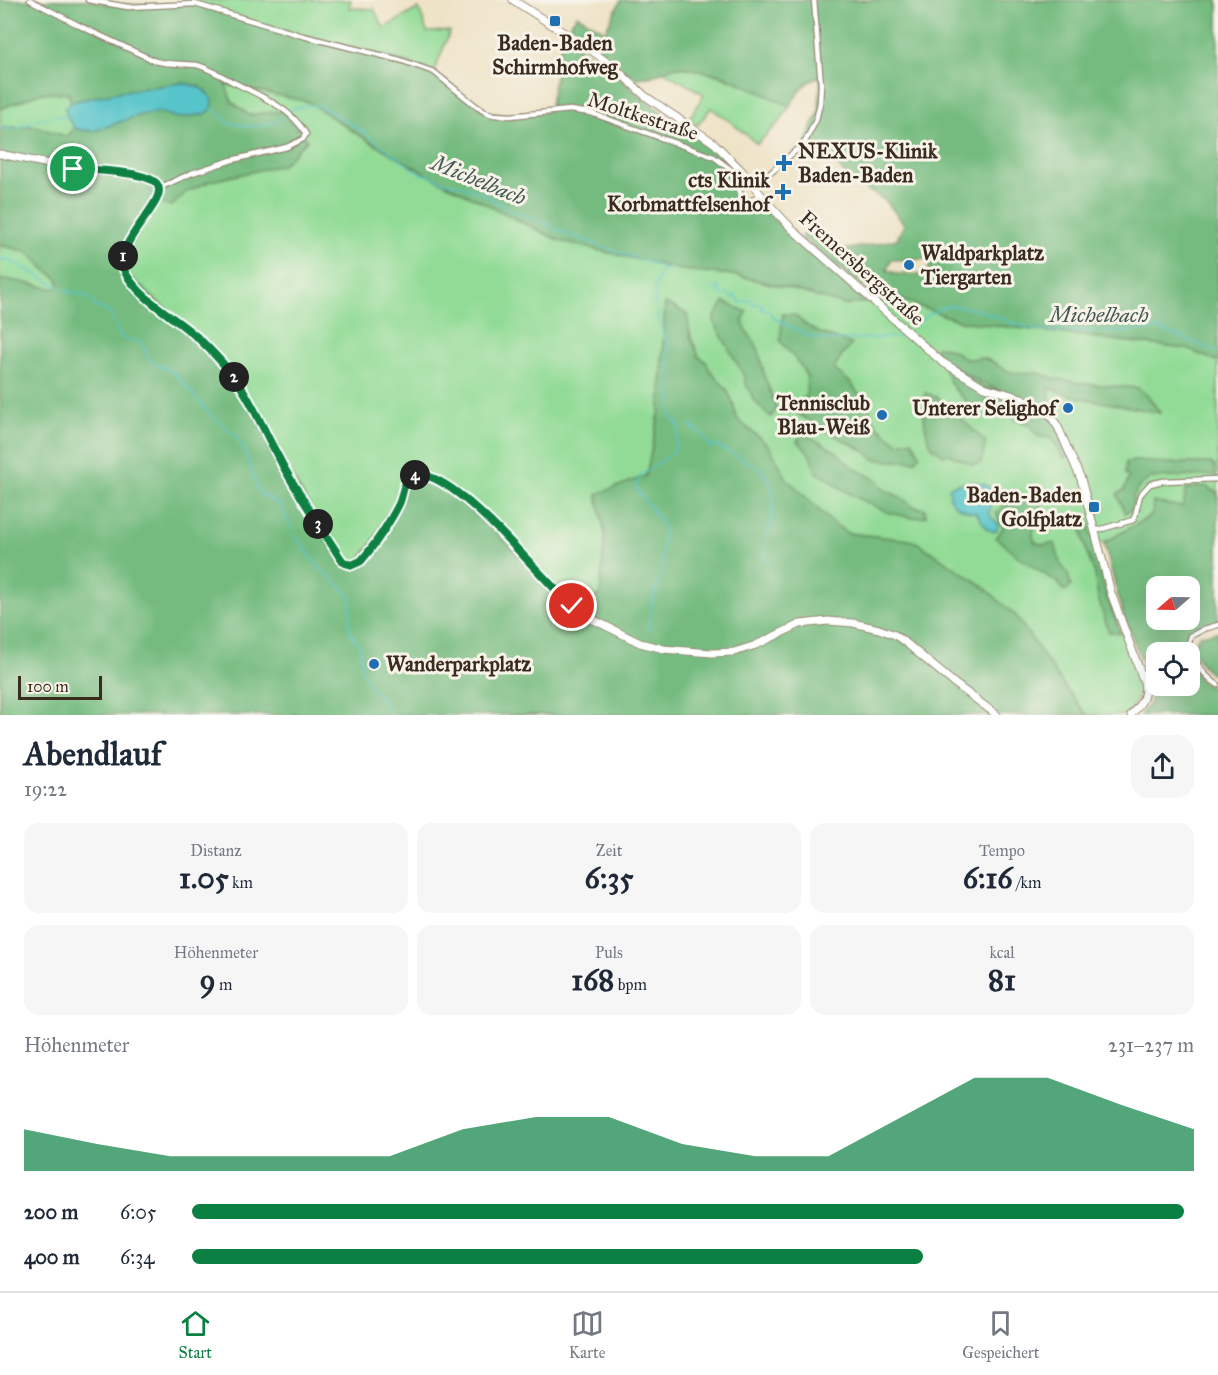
<!DOCTYPE html>
<html lang="de">
<meta charset="utf-8">
<style>
:root{--surface:#fff;--page:#f6f6f7;--text:#1f2937;--muted:#747a83;--line:#e0e1e3;--accent:#0b8043}
body{margin:0;font-family:"IM FELL Great Primer",serif;background:var(--page);color:var(--text);height:100vh;display:flex;flex-direction:column;font-size:22px;white-space:nowrap}
*{box-sizing:border-box;margin:0}
p{font-size:20px;color:var(--muted)}
.icon{flex:none;width:33px;height:33px;fill:none;stroke:currentColor;stroke-width:2;stroke-linecap:round;stroke-linejoin:round}
.map{position:relative;height:715px;overflow:hidden}
.drawer{display:flex;flex-direction:column;background:var(--surface);flex:1}
.drawer>*{flex:none}
.needle{width:39px;rotate:250deg}
.tools{position:absolute;left:1146px;top:576px;display:grid;gap:12px}
.tools a{display:grid;place-items:center;width:54px;height:54px;border-radius:12px;background:var(--surface);box-shadow:0 6px 24px #0002;font-size:30px}
.scale{position:absolute;left:18px;bottom:15px;width:84px;box-sizing:border-box;padding-left:6px;border:3px solid #3b2a1e;border-top:0;font-size:16px;line-height:21px;white-space:nowrap;color:#3b2a1e;-webkit-text-stroke:4px #f7f3e8;paint-order:stroke}
.pin{position:absolute;display:grid;place-items:center;width:51px;height:51px;color:#fff;margin:-26px;border:3px solid #fff;border-radius:50%;box-shadow:0 2px 6px #0007}
.km{position:absolute;width:30px;height:30px;margin:-15px;border-radius:50%;background:#222;color:#fff;font-size:16px;line-height:30px;text-align:center}
.round{display:grid;place-items:center;flex:none;width:63px;height:63px;border-radius:18px;background:var(--page)}
.summary{display:flex;align-items:center;justify-content:space-between;height:102px;padding:0 24px}
h1{font-size:33px;font-weight:700;line-height:45px}
.stats{display:grid;grid-template-columns:repeat(3,1fr);gap:9px;height:102px;padding:6px 24px}
.stats div{display:grid;align-content:center;border-radius:15px;background:var(--page);text-align:center}
.stats b{font-size:30px;font-weight:700}
.stats small{font-size:16px;font-weight:400}
.stats p{font-size:16px}
.chart{height:168px;padding:12px 24px}
.chart p{display:flex;justify-content:space-between}
.chart svg{width:100%;height:108px;margin-top:6px;fill:var(--accent);opacity:.7}
ul{padding:0 24px;list-style:none;font-size:20px}
li{display:grid;grid-template-columns:96px 72px 1fr;align-items:center;height:45px}
li i{height:15px;border-radius:8px;background:var(--accent)}
.dock{display:flex;justify-content:space-around;align-items:center;height:84px;border-top:2px solid var(--line);background:var(--surface);font-size:16px;color:var(--muted)}
.dock a{display:grid;justify-items:center;gap:3px}
.dock .current{color:var(--accent)}
.map>svg:first-child{display:block}
</style>
<div class="map">
<svg width="1218" height="715" viewBox="0 0 1218 715">
<rect width="100%" height="100%" fill="#f7f3e8"/>
<filter id="ink" filterUnits="userSpaceOnUse"><feTurbulence type="fractalNoise" baseFrequency=".0167" numOctaves="2"/><feDisplacementMap in="SourceGraphic" scale="12" xChannelSelector="R" yChannelSelector="G"/><feConvolveMatrix kernelMatrix="1 2 1 2 8 2 1 2 1" color-interpolation-filters="sRGB"/></filter>
<filter id="wash" filterUnits="userSpaceOnUse"><feTurbulence type="fractalNoise" baseFrequency=".008" numOctaves="4" result="noise"/><feDisplacementMap in="SourceGraphic" scale="24" xChannelSelector="R" yChannelSelector="G"/><feGaussianBlur stdDeviation="1.35" result="paint"/><feColorMatrix in="noise" values="0 0 0 0 0 0 0 0 0 0 0 0 0 0 0 0 0 1.4 0 .05"/><feComposite in="paint" operator="in"/></filter>
<g filter="url(#wash)">
<rect width="100%" height="100%" fill="#efe3c7"/>
<g fill="#92db96" stroke="#66825a" stroke-width="1.5">
<path d="M193 0H351L349 8 374 9 384 28 419 8 427 32 450 31 434 72 305 37 195 4Z"/>
<path d="M673 67C715 68 753 89 790 106L781 120 757 144 732 123 711 108 698 125 689 119 704 94 662 71Z"/>
<path d="M224 84 309 102 359 135 430 176 560 241 682 270 735 275 788 288 845 305 897 298 960 321 1187 349 1214 360H1218V494L1205 486 1183 508 1152 515 1104 543H1095L1118 623 1122 634 1124 635 1141 683C1140 697 1134 705 1126 715H1087L1062 683 1016 616 909 540 847 533 828 519 787 479 780 468 737 419 733 403 727 390 709 369 706 362 698 356C698 350 695 347 692 341 689 332 688 323 687 314L665 305 660 410 646 476 597 495 605 534 600 595 573 612 492 528 434 478 401 501 364 557 349 565 130 279 123 257 155 202 172 206 184 193 210 181 282 165V111L249 115 232 102Z"/>
<path d="M40 93H68L71 102 65 107 67 116 74 128 67 137 35 126 0 128V109Z"/>
<path d="M0 245 28 252 46 270 58 279 59 285 55 289 6 279 0 281Z"/>
</g>
<g fill="#75bb7f" stroke="#58724e" stroke-width="1.5" fill-rule="evenodd">
<path d="M0 0H88L113 5 195 4 259 24 400 60 434 72 485 112 510 116 549 111 562 36 617 74 641 97 726 158 723 167 733 175 737 194 742 202 766 212 866 302 845 305 788 288 735 275 682 270 560 241 430 176 359 135 309 102 225 84 232 102 249 115 282 111 307 140 282 165 210 181 185 193 172 206 155 203 124 251 127 274 197 337 232 374 341 559 357 564 401 501 409 478H434L492 528 573 612 600 595 605 534 597 494 646 476 660 410 665 304 670 305 687 314C688 323 689 332 692 341 695 347 698 350 698 356L706 362 709 369 727 390 733 403 737 419 769 446 787 479 828 519 847 533 909 540 918 543 983 586 1016 616 1062 683 1087 715H0V281L6 279 54 289 59 285 58 279 46 270 28 252 0 245V128L35 126 67 137 74 128 82 130 94 131 140 115 160 112 178 118 206 114V91L198 86 182 83 118 92 71 102 68 93H40L0 109Z"/>
<path d="M621 0H1218V360H1214L1187 349 960 321 897 298 880 300 801 237 805 232 815 236 826 244 838 251 877 244 897 239 904 224 886 201 852 181 827 156 805 142 819 112 820 77C805 80 797 94 790 106L722 75 684 67H673L650 77 634 78 568 27 577 15 605 31ZM930 259 928 275 898 274 887 270 891 260Z"/>
<path d="M724 302 747 312 743 321 746 330 758 348 765 378 777 409 771 417 753 400 750 390 746 385 744 376 714 322V318Z"/>
<path d="M783 314 795 315C810 332 831 337 852 344L842 355 834 369 851 383 868 407 877 426 898 443 912 440 920 455 915 461H890L874 459 863 450 828 432 792 410 806 396 807 378 801 366 780 341Z"/>
<path d="M937 347 949 348 966 359 983 358 996 363 998 366 1008 371 1023 374 1035 372 1056 379 1087 384 1138 388 1149 397 1160 413 1076 397 1049 388 1051 407 1048 411C1008 394 967 379 933 351Z"/>
<path d="M942 362 984 387 1022 398 1050 415 1070 455 1063 458 1056 444 1049 437C1034 439 1037 431 1027 424 1023 422 1018 420 1014 418 1009 415 1003 412 997 410 988 408 978 409 970 404 952 390 949 382 942 362Z"/>
<path d="M925 393 939 398 986 442 981 463 974 465 948 454 943 455C940 452 935 450 932 446 924 434 922 406 925 393Z"/>
<path d="M802 434 814 439 837 452 850 465 863 473 877 480 883 489 900 497 914 507 925 509 926 516 913 518 889 513 854 496 837 486 830 479 816 472C812 457 809 451 797 441Z"/>
<path d="M1137 461 1162 463H1211L1215 467V475L1150 478 1139 487 1133 497V509L1125 513 1117 494 1124 490 1129 477 1125 474 1126 462Z"/>
<path d="M1205 486 1218 494V622L1190 629 1184 649 1185 652H1156V686H1190V661L1199 679 1218 693V715H1140L1150 703 1151 683 1123 614 1104 543 1152 515 1153 502 1183 507 1186 489ZM1156 586H1190V620H1156Z"/>
<path d="M1024 501H1041V512L1035 515 1033 536 1035 542 1044 545 1055 543 1060 563 1068 574 1071 586 1065 591 1058 583 1020 558 996 538 1003 528 1000 523 996 512 1004 506Z"/>
<path d="M1087 516 1106 596 1121 633 1109 632 1098 598 1095 574 1086 551 1079 518Z"/>
<path d="M1218 632V680C1206 671 1197 661 1192 647L1200 635Z"/>
</g>
<g fill="#57c5cb" stroke="#497874" stroke-width="1.5">
<path d="M182 83C198 86 203 87 213 100L212 108 206 114 178 118 160 112 140 115 94 131 81 130 74 128 67 116 65 107 71 102 118 92Z"/>
<path d="M972 482C997 485 995 492 989 513L992 518 998 524 997 530 994 532 987 529 976 513C968 512 953 507 950 498 950 497 950 490 949 488L956 484Z"/>
</g>
<g fill="none" stroke-linecap="round" stroke-linejoin="round">
<g stroke="#57c5cb" stroke-width="1.5">
<path d="M212 108 229 123 254 127 276 122 282 117"/>
<path d="M288 111 298 107 312 105 321 107 366 133 390 152 421 174H425L444 182 461 185 487 196 501 205 520 214 538 219 562 232 670 270"/>
<path d="M0 128C19 133 30 120 47 117 54 116 61 116 67 116"/>
<path d="M0 259H6L13 262 59 287"/>
<path d="M713 289 716 290 719 287 721 294H728L733 298 735 295 741 303 749 300 753 301V306L756 304 763 305 762 310C769 310 771 312 774 318L809 336 819 339 834 340 900 337"/>
<path d="M65 290C81 297 87 290 96 307L108 311 110 313 120 335 123 338 141 342 148 357 153 362 175 373 209 413 237 437 244 449 256 485 261 494 279 504 295 535 308 553 320 568 343 589 351 598 349 627 351 634 360 646 362 670 368 683 388 707V715"/>
<path d="M655 305V285L663 269"/>
<path d="M913 327C923 318 938 306 952 306 984 307 1010 326 1040 330 1054 332 1068 331 1081 331 1097 331 1112 332 1127 332 1133 331 1156 328 1158 329 1179 335 1198 345 1218 352"/>
<path d="M690 426C701 431 705 437 710 447L717 446C727 452 755 464 762 471 781 491 772 518 766 542"/>
<path d="M766 546 764 554 770 564"/>
<path d="M648 631 652 602 661 574 664 525 639 493 636 485 640 476 674 452 679 426 671 416 669 356 666 341 657 314"/>
</g>
</g>
</g>
<g filter="url(#ink)">
<g fill="none" stroke-linecap="round" stroke-linejoin="round">
<g stroke="#958672" stroke-width="7">
<g id="street">
<path d="M30 0 82 27 155 61C169 65 182 63 197 65 208 68 220 75 231 81 256 94 291 107 306 134L303 139 287 147 232 160 192 173 159 188"/>
<path d="M88 0 128 7 195 4 303 36 400 60 434 72 476 106 485 112 494 115 510 116 570 110 591 113 714 157 738 175"/>
<path d="M738 175 739 190 742 198 751 201 761 194"/>
<path d="M755 187 805 142 816 120 820 103 821 85 814 0"/>
<path d="M1095 531 1133 520 1135 516 1140 495 1150 484 1163 481 1218 479"/>
<path d="M1218 625 1204 629 1191 636 1188 646C1195 662 1203 675 1218 685"/>
</g>
</g>
<g stroke="#958672" stroke-width="9">
<g id="secondary">
<path d="M513 0 591 50 616 69 645 96 714 143 741 170 766 201 793 230 942 362 984 387 1022 398 1050 415 1058 427 1081 479 1111 593 1144 682C1147 698 1141 703 1131 715"/>
<path d="M0 154 73 169 140 175 152 180 159 188 158 197 124 251 122 261 124 270 137 288 197 337 216 356 241 386 286 470 341 559 345 563 352 565 361 561 395 511 401 501 406 481 413 476 425 475 446 484 494 525 572 606 588 617 640 643 664 649 686 651 712 653 734 652 756 645 800 624 828 621 853 623 879 629 895 635 906 643 954 683 997 715"/>
</g>
</g>
<use href="#street" stroke="#fff" stroke-width="4.5"/>
<use href="#secondary" stroke="#fff" stroke-width="7"/>
</g>
</g>
<g fill="none" stroke-linecap="round" stroke-linejoin="round" filter="url(#ink)">
<g stroke="#fff" stroke-width="12">
<path id="route" d="M73 169C91 170 147 171 157 184 171 202 108 243 126 274 142 301 175 317 198 338 210 349 221 361 232 374 246 391 254 410 264 429 270 442 277 454 283 466 301 498 321 528 341 559L345 563 352 565 361 561C374 546 390 522 399 504 403 496 402 485 409 479 435 454 519 552 537 570 548 582 560 594 572 606"/>
</g>
<use href="#route" stroke="#0b8043" stroke-width="8"/>
</g>
<g fill="#1f6fb2" stroke="#f7f3e8" stroke-width="2">
<rect x="549" y="15" width="12" height="12" rx="3"/>
<path d="M781 154h6v6h6v6h-6v6h-6v-6h-6v-6h6z"/>
<path d="M780 183h6v6h6v6h-6v6h-6v-6h-6v-6h6z"/>
<circle cx="909" cy="265" r="6"/>
<circle cx="1068" cy="408" r="6"/>
<circle cx="882" cy="415" r="6"/>
<rect x="1088" y="501" width="12" height="12" rx="3"/>
<circle cx="374" cy="664" r="6"/>
</g>
<g text-anchor="middle" dominant-baseline="central" stroke-width="6" stroke-linejoin="round" paint-order="stroke">
<g font-size="21" font-weight="bold" fill="#3b2a1e" stroke="#f7f3e8" text-anchor="end">
<text x="555" y="43" text-anchor="middle">Baden-Baden<tspan x="555" dy="24">Schirmhofweg</tspan></text>
<text x="798" y="151" text-anchor="start">NEXUS-Klinik<tspan x="798" dy="24">Baden-Baden</tspan></text>
<text x="770" y="180">cts Klinik<tspan x="770" dy="24">Korbmattfelsenhof</tspan></text>
<text x="921" y="253" text-anchor="start">Waldparkplatz<tspan x="921" dy="24">Tiergarten</tspan></text>
<text x="870" y="403">Tennisclub<tspan x="870" dy="24">Blau-Weiß</tspan></text>
<text x="1056" y="408">Unterer Selighof</text>
<text x="1082" y="495">Baden-Baden<tspan x="1082" dy="24">Golfplatz</tspan></text>
<text x="386" y="664" text-anchor="start">Wanderparkplatz</text>
</g>
<g font-size="21" fill="#3b2a1e" stroke="#f7f3e8">
<text transform="translate(643 116) rotate(18)">Moltkestraße</text>
<text transform="translate(862 268) rotate(42)">Fremersbergstraße</text>
</g>
<g font-size="22" font-style="italic" fill="#435852" stroke="#f7f3e8">
<text transform="translate(479 180) rotate(22)">Michelbach</text>
<text x="1099" y="314">Michelbach</text>
</g>
</g>
</svg>
<div class="tools">
<a><svg class="needle" viewBox="-14 -14 28 28"><path d="M0-13l5 13h-10z" fill="#e53935"/><path d="M0 13l5-13h-10z" fill="#747a83"/></svg></a>
<a><svg class="icon" aria-label="locate" viewBox="0 0 24 24"><circle cx="12" cy="12" r="6"/><path d="M12 2v4M12 18v4M2 12h4M18 12h4"/></svg></a>
</div>
<div class="scale">100 m</div>
<div class="pin" style="left:73px;top:169px;background:#1e9e55"><svg class="icon" aria-label="arrive" viewBox="0 0 24 24"><path d="M6 21V4h12l-3 4 3 4H6"/></svg></div>
<div class="pin" style="left:572px;top:606px;background:#d93025"><svg class="icon" aria-label="check" viewBox="0 0 24 24"><path d="M5 12l5 5 9-10"/></svg></div>
<b class="km" style="left:123px;top:256px">1</b>
<b class="km" style="left:234px;top:377px">2</b>
<b class="km" style="left:318px;top:524px">3</b>
<b class="km" style="left:415px;top:475px">4</b>
</div>
<section class="drawer">
<div class="summary"><div><h1>Abendlauf</h1><p>19:22</p></div><a class="round"><svg class="icon" aria-label="share" viewBox="0 0 24 24"><path d="M12 15V3M7 8l5-5 5 5M5 13v7h14v-7"/></svg></a></div>
<div class="stats">
<div><p>Distanz</p><b>1.05<small> km</small></b></div>
<div><p>Zeit</p><b>6:35</b></div>
<div><p>Tempo</p><b>6:16<small> /km</small></b></div>
</div>
<div class="stats">
<div><p>Höhenmeter</p><b>9<small> m</small></b></div>
<div><p>Puls</p><b>168<small> bpm</small></b></div>
<div><p>kcal</p><b>81</b></div>
</div>
<div class="chart"><p><span>Höhenmeter</span>231–237 m</p>
<svg viewBox="0 0 160 44" preserveAspectRatio="none"><path d="M0 44V27L10 33L20 38L30 38L40 38L50 38L60 27L70 22L80 22L90 33L100 38L110 38L120 22L130 6L140 6L150 17L160 27V44z"/></svg>
</div>
<ul>
<li><b>200 m</b>6:05<i style="width:99%"></i></li>
<li><b>400 m</b>6:34<i style="width:73%"></i></li>
</ul>
</section>
<nav class="dock">
<a class="current"><svg class="icon" aria-label="home" viewBox="0 0 24 24"><path d="M3 11l9-7 9 7M6 9v11h12V9"/></svg>Start</a>
<a><svg class="icon" aria-label="map" viewBox="0 0 24 24"><path d="M3 6l6-2 6 2 6-2v14l-6 2-6-2-6 2zM9 4v14M15 6v14"/></svg>Karte</a>
<a><svg class="icon" aria-label="saved" viewBox="0 0 24 24"><path d="M7 4h10v16l-5-4-5 4z"/></svg>Gespeichert</a>
</nav>
